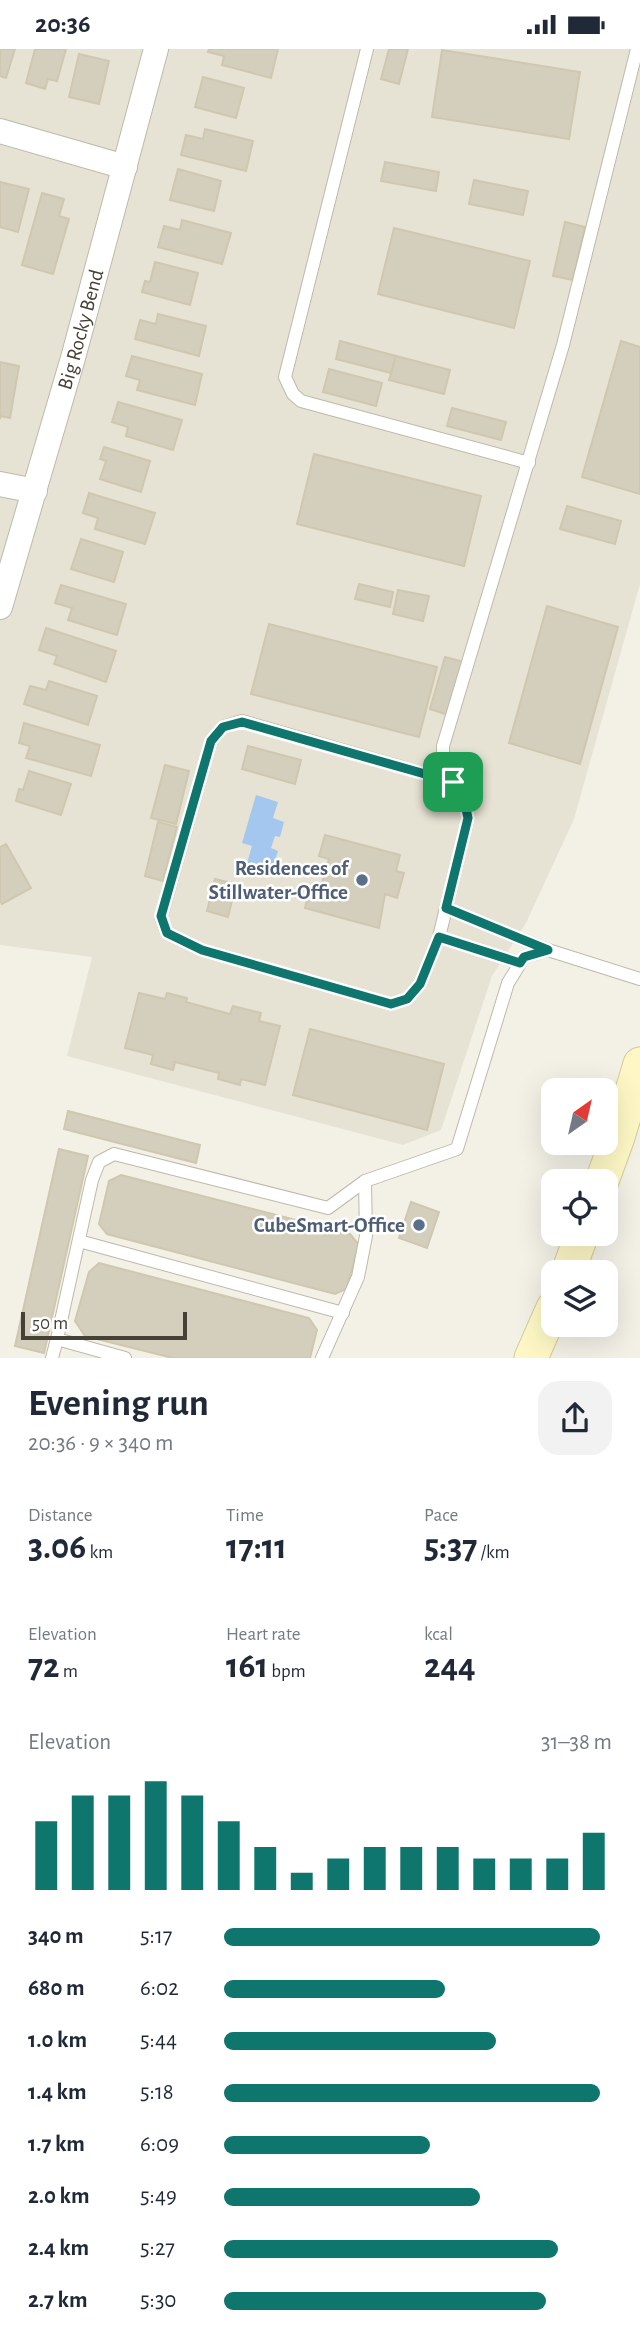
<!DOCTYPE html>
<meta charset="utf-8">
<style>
:root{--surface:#fff;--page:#f2f2f3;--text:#1f2937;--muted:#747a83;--accent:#0f766e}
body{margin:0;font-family:"Alegreya Sans",sans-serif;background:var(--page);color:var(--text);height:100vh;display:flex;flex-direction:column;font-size:26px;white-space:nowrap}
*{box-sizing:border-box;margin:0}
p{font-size:23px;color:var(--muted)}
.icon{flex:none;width:38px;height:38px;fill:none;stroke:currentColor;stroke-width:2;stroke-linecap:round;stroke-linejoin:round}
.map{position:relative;height:1309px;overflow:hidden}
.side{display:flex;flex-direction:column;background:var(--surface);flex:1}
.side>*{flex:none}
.needle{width:46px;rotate:34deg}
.controls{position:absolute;left:541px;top:1029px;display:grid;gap:14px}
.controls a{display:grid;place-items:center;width:77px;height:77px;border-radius:14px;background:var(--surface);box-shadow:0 7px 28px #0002;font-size:35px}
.scale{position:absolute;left:21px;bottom:18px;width:166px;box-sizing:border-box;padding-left:7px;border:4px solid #464136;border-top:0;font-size:19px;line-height:24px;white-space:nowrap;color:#464136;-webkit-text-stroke:5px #fff;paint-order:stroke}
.pin{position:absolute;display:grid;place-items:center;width:60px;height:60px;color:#fff;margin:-30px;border-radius:14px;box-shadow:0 4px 10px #0006}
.round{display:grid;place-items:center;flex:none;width:74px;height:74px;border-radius:21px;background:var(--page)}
.headline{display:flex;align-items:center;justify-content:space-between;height:119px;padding:0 28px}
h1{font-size:38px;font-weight:700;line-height:52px}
.figures{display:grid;grid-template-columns:repeat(3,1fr);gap:10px;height:119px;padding:7px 28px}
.figures div{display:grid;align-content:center}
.figures b{font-size:35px;font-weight:700}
.figures small{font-size:19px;font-weight:400}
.figures p{font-size:19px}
.chart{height:196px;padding:14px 28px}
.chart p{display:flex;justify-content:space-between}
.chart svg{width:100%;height:126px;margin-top:7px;stroke:var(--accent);stroke-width:6}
ul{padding:0 28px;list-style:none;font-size:23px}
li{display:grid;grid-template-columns:112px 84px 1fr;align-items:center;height:52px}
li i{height:18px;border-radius:9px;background:var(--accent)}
.status{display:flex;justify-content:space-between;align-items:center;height:49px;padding:0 35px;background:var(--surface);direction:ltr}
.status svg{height:19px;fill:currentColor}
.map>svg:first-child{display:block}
</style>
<div class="status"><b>20:36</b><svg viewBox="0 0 49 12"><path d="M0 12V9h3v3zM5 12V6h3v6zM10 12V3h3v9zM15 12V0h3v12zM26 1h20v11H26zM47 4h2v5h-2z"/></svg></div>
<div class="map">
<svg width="640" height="1309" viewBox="0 0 640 1309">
<rect width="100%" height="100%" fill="#f3f1e6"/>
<path fill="#e7e3d4" d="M0 0H640V535L574 770 526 874 492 927 441 1081 403 1096 67 1007 92 908 0 896Z"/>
<path fill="#a3c7ef" d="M256 746 278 753 273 769 284 773 280 788 275 787 271 799 278 802 272 821 247 814 252 797 242 794Z"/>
<g fill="#d4cebc" stroke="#cfc7af" stroke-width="2">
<path d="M0 0H15L6 29 0 27Z"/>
<path d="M35 0H66L57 32 48 30 45 40 26 34Z"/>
<path d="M209 0H278L271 29 222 16 224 7 208 3Z"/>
<path d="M389 0H408L399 35 381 30Z"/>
<path d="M442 1 580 23 569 90 432 68Z"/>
<path d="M79 5 109 12 99 55 69 48Z"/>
<path d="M203 28 244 39 236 69 195 58Z"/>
<path d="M205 80 253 92 246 122 181 106 186 86 203 90Z"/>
<path d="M385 113 439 123 436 142 381 132Z"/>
<path d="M178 120 221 132 214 162 170 151Z"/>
<path d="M474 131 528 142 523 166 469 155Z"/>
<path d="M0 133 29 140 18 183 0 178Z"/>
<path d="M42 144 64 150 59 167 69 170 53 225 22 216Z"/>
<path d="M182 171 231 184 222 215 158 198 164 177 180 181Z"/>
<path d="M565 173 585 178 573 231 553 227Z"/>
<path d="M394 179 530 212 514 279 378 245Z"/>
<path d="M155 213 198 224 190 256 142 243 145 232 150 233Z"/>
<path d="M158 265 206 277 199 307 135 290 140 271 156 275Z"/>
<path d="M340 292 396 307 391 324 336 310Z"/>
<path d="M621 292 640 298V445L582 428Z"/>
<path d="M132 307 202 325 195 356 137 341 140 331 126 327Z"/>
<path d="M396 307 450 321 444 345 389 331Z"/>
<path d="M0 313 19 317 10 369 1 367 0 370Z"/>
<path d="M329 320 382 334 376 357 323 343Z"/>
<path d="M118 353 182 371 173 401 126 387 128 378 112 373Z"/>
<path d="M452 359 506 373 501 391 447 377Z"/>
<path d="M104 398 150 412 141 443 100 430 106 412 100 410Z"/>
<path d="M314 405 481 447 464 517 297 475Z"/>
<path d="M89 444 155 464 145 495 95 480 98 469 83 464Z"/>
<path d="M567 457 621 472 615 495 560 480Z"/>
<path d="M81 490 123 503 114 533 71 520Z"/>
<path d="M359 535 393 543 390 558 355 550Z"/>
<path d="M61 536 126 555 117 586 68 571 72 559 55 554Z"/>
<path d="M398 541 429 547 423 572 393 565Z"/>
<path d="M547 557 618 578 580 715 509 694Z"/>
<path d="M269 575 437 618 419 688 251 645Z"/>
<path d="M46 579 116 602 106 633 54 615 57 607 39 601Z"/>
<path d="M445 608 464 613 448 666 430 660Z"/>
<path d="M49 632 97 647 88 676 24 655 30 637 46 641Z"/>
<path d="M24 674 100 696 91 727 26 709 30 697 19 694Z"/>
<path d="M248 697 301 711 295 735 242 720Z"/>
<path d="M165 716 189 722 176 775 151 769Z"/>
<path d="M29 722 71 735 61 766 16 752 19 740 23 741Z"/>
<path d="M158 773 177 778 163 832 145 827Z"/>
<path d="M325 786 400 806 396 822 404 824 397 849 385 845 379 879 305 859 310 839 320 841 329 810 319 807Z"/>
<path d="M6 795 31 839 2 855 0 852V798Z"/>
<path d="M215 830 236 835 228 868 207 862Z"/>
<path d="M139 944 165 950 167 944 187 949 186 953 230 965 233 957 261 964 259 972 280 977 265 1036 241 1030 240 1036 218 1030 219 1024 175 1013 173 1021 151 1015 153 1006 125 999Z"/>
<path d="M310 980 444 1015 427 1081 293 1046Z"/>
<path d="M68 1062 200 1096 196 1114 64 1080Z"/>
<path d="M59 1100 88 1107 44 1304 15 1297Z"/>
<path d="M121 1126 350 1185 359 1196 346 1240 335 1245 107 1185 99 1175 109 1132Z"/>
<path d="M411 1153 439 1163 427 1199 399 1189Z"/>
<path d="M99 1214 309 1269 317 1281 310 1309H173L85 1287 75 1272 89 1223Z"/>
</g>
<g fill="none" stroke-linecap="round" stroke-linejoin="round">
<g stroke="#beb9a9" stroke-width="14">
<g id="service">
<path d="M367 0 285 328 293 345 301 352 529 414"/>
<path d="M453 733 242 672 223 678 211 692 161 868 167 884 202 901 391 955 407 950 420 935 439 888 468 769 463 746 443 717V697L563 296 637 0"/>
<path d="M446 859 548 901"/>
<path d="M439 888 520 914"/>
<path d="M79 1192 343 1264"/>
<path d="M52 1309 57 1290"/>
<path d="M125 1309 57 1290 92 1131 99 1113 114 1105 328 1159 365 1132 457 1100 508 934 524 908 548 901 640 930"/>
<path d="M322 1309 358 1228 366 1187 365 1132"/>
</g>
</g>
<g stroke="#beb9a9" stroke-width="26">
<g id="minor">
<path d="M0 82 125 118"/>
<path d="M0 435 35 442"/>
<path id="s1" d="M0 558 73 309 156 0"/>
</g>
</g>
<g stroke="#d2ca97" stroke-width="35">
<g id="secondary">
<path d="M602 1132 618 1088 640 1015"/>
<path d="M568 1223 582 1185"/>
<path d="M531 1309 553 1259"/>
</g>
</g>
<use href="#service" stroke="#fff" stroke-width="12"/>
<use href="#minor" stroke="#fff" stroke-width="24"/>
<use href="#secondary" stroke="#fef7c5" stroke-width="33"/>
</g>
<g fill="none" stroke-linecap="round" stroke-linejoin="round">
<g stroke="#fff" stroke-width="14">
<path id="route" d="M242 673 453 733 463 746 468 769 446 859 548 901 524 908 520 914 439 888 420 935 407 950 391 955 202 901 167 884 161 867 211 692 223 678Z"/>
</g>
<use href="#route" stroke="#0f766e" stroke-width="9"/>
</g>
<g fill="#5c6f8a" stroke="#fff" stroke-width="2.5">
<circle cx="362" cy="831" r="7"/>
<circle cx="419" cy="1176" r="7"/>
</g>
<g text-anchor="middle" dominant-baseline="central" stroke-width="5" stroke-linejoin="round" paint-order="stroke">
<g font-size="21" fill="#464136" stroke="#fff">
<text stroke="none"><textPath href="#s1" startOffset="289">Big Rocky Bend</textPath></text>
</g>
<g font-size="21" font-weight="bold" fill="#4e5e75" stroke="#fff" text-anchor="end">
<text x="348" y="819">Residences of<tspan x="348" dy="24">Stillwater-Office</tspan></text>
<text x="405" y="1176">CubeSmart-Office</text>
</g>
</g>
</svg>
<div class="controls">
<a><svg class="needle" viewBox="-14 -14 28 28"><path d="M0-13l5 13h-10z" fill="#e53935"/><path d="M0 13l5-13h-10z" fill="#747a83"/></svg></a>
<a><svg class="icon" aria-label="locate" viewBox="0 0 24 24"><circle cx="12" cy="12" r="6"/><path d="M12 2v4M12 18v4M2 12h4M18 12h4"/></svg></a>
<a><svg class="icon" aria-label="layers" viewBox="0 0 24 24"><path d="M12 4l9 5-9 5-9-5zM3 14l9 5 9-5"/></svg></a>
</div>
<div class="scale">50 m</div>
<div class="pin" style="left:453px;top:733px;background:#1e9e55"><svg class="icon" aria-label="arrive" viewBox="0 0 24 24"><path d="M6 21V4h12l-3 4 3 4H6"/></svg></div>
</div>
<section class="side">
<div class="headline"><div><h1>Evening run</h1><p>20:36 · 9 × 340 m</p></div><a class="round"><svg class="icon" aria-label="share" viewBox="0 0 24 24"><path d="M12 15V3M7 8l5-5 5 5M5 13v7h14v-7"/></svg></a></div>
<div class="figures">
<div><p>Distance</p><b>3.06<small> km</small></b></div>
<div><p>Time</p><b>17:11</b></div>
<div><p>Pace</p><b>5:37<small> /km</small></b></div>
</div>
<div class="figures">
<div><p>Elevation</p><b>72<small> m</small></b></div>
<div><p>Heart rate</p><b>161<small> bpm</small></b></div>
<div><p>kcal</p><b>244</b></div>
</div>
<div class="chart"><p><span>Elevation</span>31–38 m</p>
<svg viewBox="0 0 160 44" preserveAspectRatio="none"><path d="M5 44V20M15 44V11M25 44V11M35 44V6M45 44V11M55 44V20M65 44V29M75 44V38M85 44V33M95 44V29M105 44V29M115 44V29M125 44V33M135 44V33M145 44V33M155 44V24"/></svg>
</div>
<ul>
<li><b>340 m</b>5:17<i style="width:97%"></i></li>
<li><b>680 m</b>6:02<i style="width:57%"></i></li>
<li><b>1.0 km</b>5:44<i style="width:70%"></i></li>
<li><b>1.4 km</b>5:18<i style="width:97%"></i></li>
<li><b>1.7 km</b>6:09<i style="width:53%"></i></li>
<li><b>2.0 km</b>5:49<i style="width:66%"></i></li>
<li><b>2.4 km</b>5:27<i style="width:86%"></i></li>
<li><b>2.7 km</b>5:30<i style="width:83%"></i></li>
</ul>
</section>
